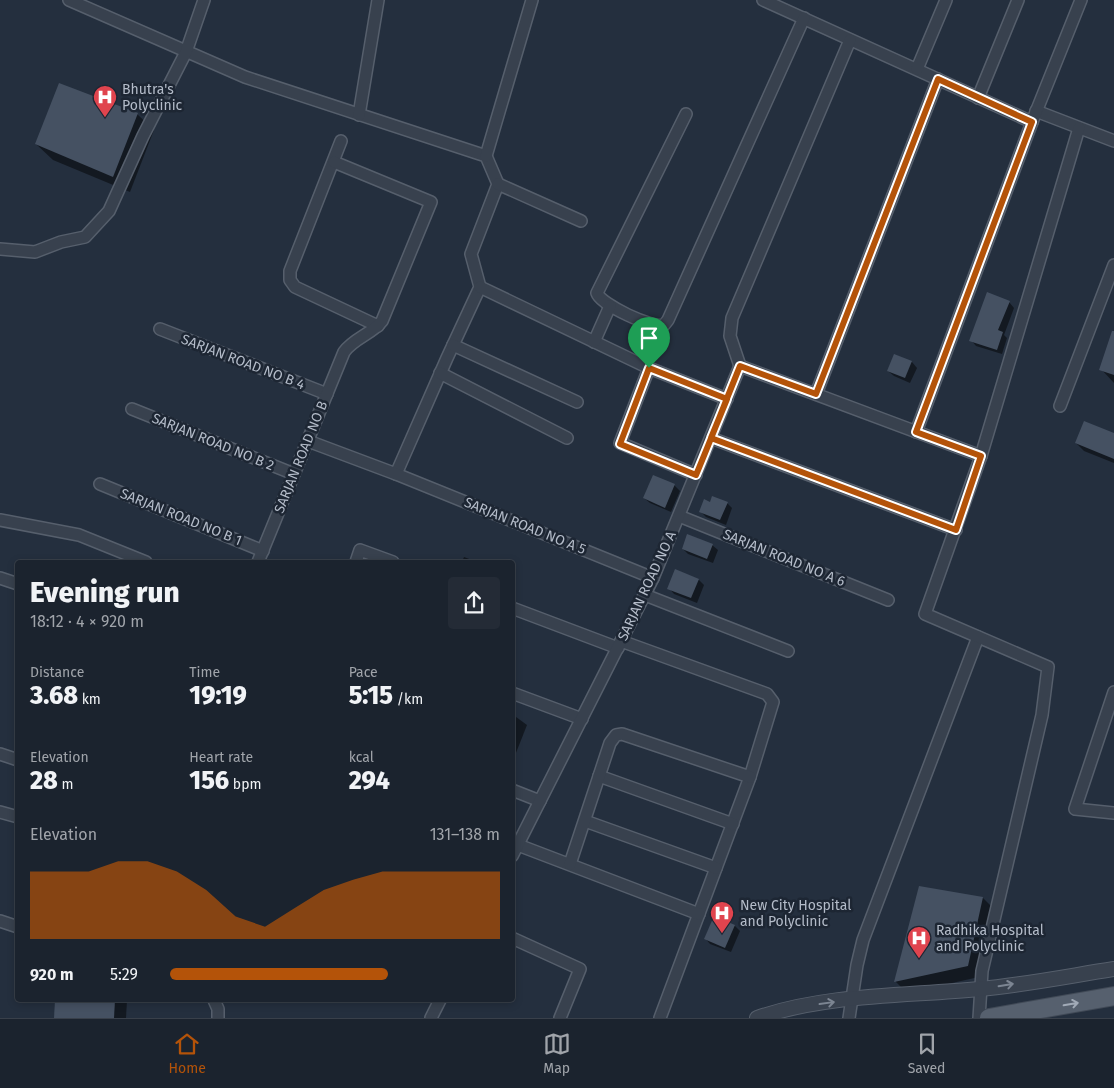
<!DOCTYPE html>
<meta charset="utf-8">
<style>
:root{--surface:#1b232e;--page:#242b36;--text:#f1f3f6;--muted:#a0a4aa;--line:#39404a;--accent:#b45309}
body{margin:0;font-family:"Fira Sans",sans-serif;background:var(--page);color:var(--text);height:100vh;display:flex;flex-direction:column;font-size:19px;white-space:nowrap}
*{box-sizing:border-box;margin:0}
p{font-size:16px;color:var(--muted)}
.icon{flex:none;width:28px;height:28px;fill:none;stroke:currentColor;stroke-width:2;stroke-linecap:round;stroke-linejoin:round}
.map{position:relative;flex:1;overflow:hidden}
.side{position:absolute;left:15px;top:560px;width:500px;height:442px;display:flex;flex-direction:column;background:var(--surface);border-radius:5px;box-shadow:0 2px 8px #0003,0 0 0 1px var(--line)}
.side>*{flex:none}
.pin{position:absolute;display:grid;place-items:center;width:42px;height:42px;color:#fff;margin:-51px -21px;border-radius:50% 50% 50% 0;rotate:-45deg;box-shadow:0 0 5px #0007}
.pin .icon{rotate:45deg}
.round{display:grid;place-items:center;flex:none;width:52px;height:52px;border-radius:5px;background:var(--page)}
.overview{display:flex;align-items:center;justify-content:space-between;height:85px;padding:0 15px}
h1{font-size:28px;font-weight:800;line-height:38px}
.stats{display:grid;grid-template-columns:repeat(3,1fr);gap:8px;height:85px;padding:5px 15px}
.stats div{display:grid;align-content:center}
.stats b{font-size:25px;font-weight:800}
.stats small{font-size:14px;font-weight:400}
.stats p{font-size:14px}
.chart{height:140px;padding:10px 15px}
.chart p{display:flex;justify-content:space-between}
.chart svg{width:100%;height:90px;margin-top:5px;fill:var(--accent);opacity:.7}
ul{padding:0 15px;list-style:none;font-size:16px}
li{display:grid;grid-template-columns:80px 60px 1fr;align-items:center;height:38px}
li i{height:12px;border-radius:6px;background:var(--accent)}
.menu{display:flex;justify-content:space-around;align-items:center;height:70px;border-top:1px solid var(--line);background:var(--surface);font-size:14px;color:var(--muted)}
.menu a{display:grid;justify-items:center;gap:2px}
.menu .active{color:var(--accent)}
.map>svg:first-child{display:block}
</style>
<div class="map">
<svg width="1114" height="1018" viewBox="0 0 1114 1018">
<rect width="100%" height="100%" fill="#242f3e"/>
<g fill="#0007">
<path d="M137 114 154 130 130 192 53 160 36 144Z"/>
<path d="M1009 302 1014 308 1004 335 1007 338 1002 354 976 346 971 340Z"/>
<path d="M1114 330V383L1101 369Z"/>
<path d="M895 355 912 362 917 368 910 383 894 376 888 371Z"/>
<path d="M1114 434V463L1084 451 1076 443Z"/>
<path d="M654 476 674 485 680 491 671 512 650 503 644 498Z"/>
<path d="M711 503H727L732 508 726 525 706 517 701 512Z"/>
<path d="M712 545 718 550 713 563 688 554 683 549Z"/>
<path d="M464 557 477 562H462Z"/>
<path d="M676 571 699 580 704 585 697 603 674 594 669 588Z"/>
<path d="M512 714 527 725 512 763Z"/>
<path d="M920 887 983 898 994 909 979 977 907 993 896 982Z"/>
<path d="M714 917 735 926 740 931 731 952 710 944 705 938Z"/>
<path d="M56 1000H127L126 1018H55Z"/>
</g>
<g fill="#455162">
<path d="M59 83 138 113 113 177 35 144Z"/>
<path d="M987 292 1010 301 998 330 1003 332 997 350 969 341Z"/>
<path d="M1112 331H1114V375L1099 370Z"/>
<path d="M894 354 912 361 905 378 887 371Z"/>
<path d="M1084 421 1114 433V459L1075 443Z"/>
<path d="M653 475 675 484 665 508 643 498Z"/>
<path d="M712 496 728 502 720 520 699 512 704 499 710 502Z"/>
<path d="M687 534 713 544 707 559 682 549Z"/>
<path d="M675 569 699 579 691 598 667 589Z"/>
<path d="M919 886 983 897 968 966 894 982Z"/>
<path d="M714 916 735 925 725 948 704 939Z"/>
<path d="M55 1000H115L114 1018H54Z"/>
</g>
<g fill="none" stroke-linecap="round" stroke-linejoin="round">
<g stroke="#565f6c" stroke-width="14">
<g id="minor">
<path d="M69 0 245 77 486 156 498 184 471 254 480 287 447 358 396 474"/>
<path d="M763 0 1032 122"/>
<path d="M917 69 946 0"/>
<path d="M978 98 1018 0"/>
<path d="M1036 111 1114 141"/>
<path d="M686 114 597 293C601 305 653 329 664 325L668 320 804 18"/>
<path d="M359 115 378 0"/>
<path d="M341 141 290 271V280L295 287 378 326"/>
<path d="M486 156 532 0"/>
<path d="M498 184 581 221"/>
<path d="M0 249 35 252 61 242 85 237 109 211 143 136 186 52 204 0"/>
<path d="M480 287 649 368 727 399"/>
<path d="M160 329 327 394"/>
<path d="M594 342 610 306"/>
<path d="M453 345 577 402"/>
<path d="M740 366 730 336 732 318 850 40"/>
<path d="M740 366 981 456"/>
<path d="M649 368 620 443 696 475"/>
<path d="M440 373 567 438"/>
<path d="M816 394 938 79"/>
<path d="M1060 406 1114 265"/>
<path d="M132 409 294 474"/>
<path d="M916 432 1032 122 1081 0"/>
<path d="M711 438 956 530"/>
<path d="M308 441 396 474 653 578"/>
<path d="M100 484 263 551"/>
<path d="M679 516 888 600"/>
<path d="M0 520 79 535 146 562"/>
<path d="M258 562 344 352C354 338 372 334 382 321L431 202 334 162"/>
<path d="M356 562 360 550 393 562"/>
<path d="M0 578 18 584"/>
<path d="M645 595 788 651"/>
<path d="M512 608 618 648"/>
<path d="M621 641 767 694 773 702 750 777 660 1018"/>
<path d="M1114 692 1075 809 1114 813"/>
<path d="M512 693 582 719"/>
<path d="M0 754 18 760"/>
<path d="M599 776 733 824"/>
<path d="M512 790 540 801"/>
<path d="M0 812 18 817"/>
<path d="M585 821 716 868"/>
<path d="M518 845 699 914"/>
<path d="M512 856 653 578 740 366"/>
<path d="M570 864 610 743 616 735 622 734 750 777"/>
<path d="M0 921 18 927"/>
<path d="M512 938 580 969 560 1018"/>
<path d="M214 1000 218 1009V1018"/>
<path d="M431 1018 440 1000"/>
<path d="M849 1018 857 965 863 940 978 637"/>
<path d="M979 1018 982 971 1042 715 1048 667 925 614 981 456 1079 128"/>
</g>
</g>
<g stroke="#565f6c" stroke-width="16">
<path id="tertiary" d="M757 1018C825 994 907 996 979 989 1024 985 1069 976 1114 969"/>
</g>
<g stroke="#414a57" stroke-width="20">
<path id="primary" d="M989 1018 1114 996"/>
</g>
<use href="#minor" stroke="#38414e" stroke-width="11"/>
<use href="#tertiary" stroke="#38414e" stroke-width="14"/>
<use href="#primary" stroke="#56606e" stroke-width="18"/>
</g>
<defs><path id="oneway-shaft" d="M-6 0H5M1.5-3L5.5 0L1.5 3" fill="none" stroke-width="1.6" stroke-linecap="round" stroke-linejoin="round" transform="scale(1.25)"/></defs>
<g stroke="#7c8592">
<use href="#oneway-shaft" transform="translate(1006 985) rotate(-9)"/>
<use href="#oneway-shaft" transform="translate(827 1003) rotate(-8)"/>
</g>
<use stroke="#a1aab7" href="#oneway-shaft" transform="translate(1071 1004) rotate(-10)"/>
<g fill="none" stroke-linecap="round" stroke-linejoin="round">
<g stroke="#fff" stroke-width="10">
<path id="route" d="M649 368 620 444 696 475C711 439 725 403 740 366L816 394 938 79 1032 122 916 432 981 456 956 530 711 438 727 399 649 368"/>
</g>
<use href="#route" stroke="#b45309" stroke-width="6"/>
</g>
<defs>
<g id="hospital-pin" transform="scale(1.25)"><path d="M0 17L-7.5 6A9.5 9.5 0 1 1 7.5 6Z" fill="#e0444e" stroke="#1d2633"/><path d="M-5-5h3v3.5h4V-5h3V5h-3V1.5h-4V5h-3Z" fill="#fff"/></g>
</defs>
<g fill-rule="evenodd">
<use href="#hospital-pin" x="105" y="97"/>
<use href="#hospital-pin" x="722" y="913"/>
<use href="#hospital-pin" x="919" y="938"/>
</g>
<g text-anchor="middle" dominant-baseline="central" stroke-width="5" stroke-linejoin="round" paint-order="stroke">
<g font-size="14" fill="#b4bcc9" stroke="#1d2633" text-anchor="start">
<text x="122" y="89">Bhutra's<tspan x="122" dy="16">Polyclinic</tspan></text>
<text x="740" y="905">New City Hospital<tspan x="740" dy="16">and Polyclinic</tspan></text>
<text x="936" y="930">Radhika Hospital<tspan x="936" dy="16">and Polyclinic</tspan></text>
</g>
<g font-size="14" fill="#b4bcc9" stroke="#1d2633">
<text transform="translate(243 362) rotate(21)">SARJAN ROAD NO B 4</text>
<text transform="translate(213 442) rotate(22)">SARJAN ROAD NO B 2</text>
<text transform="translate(301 457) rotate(-68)">SARJAN ROAD NO B</text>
<text transform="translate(181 517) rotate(22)">SARJAN ROAD NO B 1</text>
<text transform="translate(525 526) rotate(22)">SARJAN ROAD NO A 5</text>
<text transform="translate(784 558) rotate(22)">SARJAN ROAD NO A 6</text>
<text transform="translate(647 586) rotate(-65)">SARJAN ROAD NO A</text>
</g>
</g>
</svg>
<div class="pin" style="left:649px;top:368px;background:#1e9e55"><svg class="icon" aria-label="arrive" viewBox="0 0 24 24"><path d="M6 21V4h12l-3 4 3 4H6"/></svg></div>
<section class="side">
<div class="overview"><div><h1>Evening run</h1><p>18:12 · 4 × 920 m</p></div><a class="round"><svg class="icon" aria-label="share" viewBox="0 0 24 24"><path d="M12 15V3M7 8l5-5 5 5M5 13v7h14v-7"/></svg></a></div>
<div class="stats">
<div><p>Distance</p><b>3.68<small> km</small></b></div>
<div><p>Time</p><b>19:19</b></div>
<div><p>Pace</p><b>5:15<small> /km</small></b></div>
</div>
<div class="stats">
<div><p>Elevation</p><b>28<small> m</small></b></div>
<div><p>Heart rate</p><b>156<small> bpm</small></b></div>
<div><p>kcal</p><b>294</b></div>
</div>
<div class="chart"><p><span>Elevation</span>131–138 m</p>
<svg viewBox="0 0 160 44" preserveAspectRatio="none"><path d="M0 44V11L10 11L20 11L30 6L40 6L50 11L60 20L70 33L80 38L90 29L100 20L110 15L120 11L130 11L140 11L150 11L160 11V44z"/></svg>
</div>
<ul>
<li><b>920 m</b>5:29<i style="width:66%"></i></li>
</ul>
</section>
</div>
<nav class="menu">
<a class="active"><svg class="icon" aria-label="home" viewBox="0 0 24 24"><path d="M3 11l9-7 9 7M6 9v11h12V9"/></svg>Home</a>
<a><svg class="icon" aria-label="map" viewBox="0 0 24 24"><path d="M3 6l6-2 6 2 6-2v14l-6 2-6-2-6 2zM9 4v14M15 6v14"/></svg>Map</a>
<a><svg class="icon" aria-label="saved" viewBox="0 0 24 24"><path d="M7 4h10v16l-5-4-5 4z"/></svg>Saved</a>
</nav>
